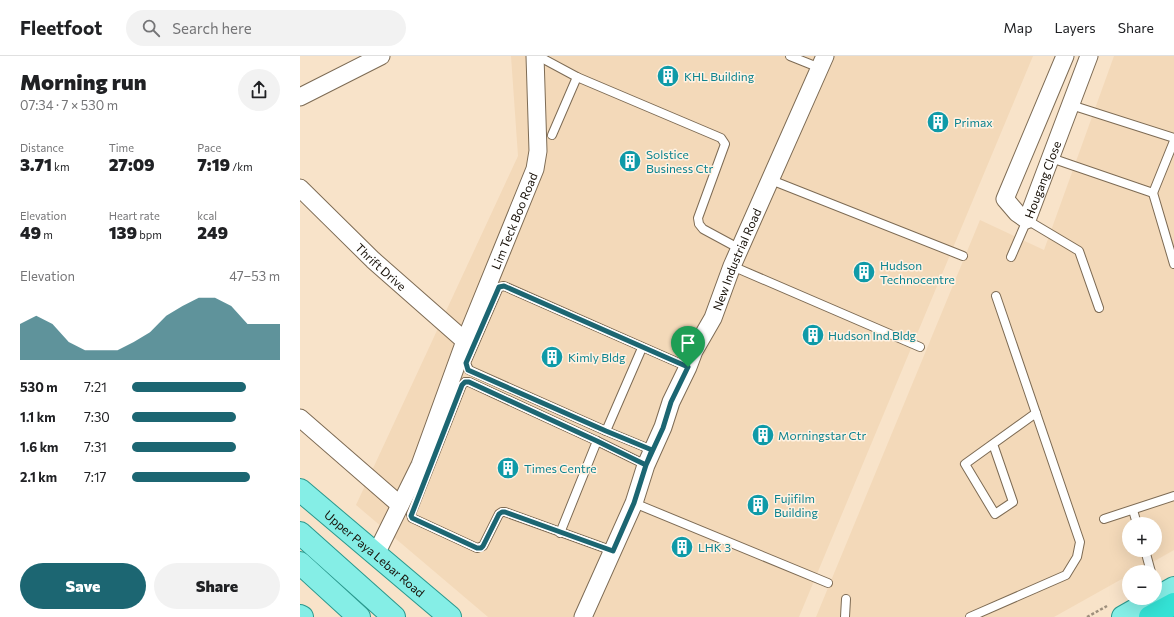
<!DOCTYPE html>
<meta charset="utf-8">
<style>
:root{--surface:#fff;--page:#f2f2f2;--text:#202124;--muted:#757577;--line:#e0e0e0;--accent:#1c6672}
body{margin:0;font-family:Commissioner,sans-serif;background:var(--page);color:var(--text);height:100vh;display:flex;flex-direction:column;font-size:15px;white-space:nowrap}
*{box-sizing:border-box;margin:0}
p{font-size:13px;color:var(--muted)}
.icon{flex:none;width:22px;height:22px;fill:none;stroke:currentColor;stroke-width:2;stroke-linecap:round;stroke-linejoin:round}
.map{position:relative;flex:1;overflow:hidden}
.panel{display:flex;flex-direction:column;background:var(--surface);width:300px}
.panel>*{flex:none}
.tools{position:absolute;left:822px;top:461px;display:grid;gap:8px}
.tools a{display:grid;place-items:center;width:40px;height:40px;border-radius:50%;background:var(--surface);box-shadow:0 4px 16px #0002;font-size:20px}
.pin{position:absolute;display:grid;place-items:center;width:34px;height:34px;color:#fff;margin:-41px -17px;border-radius:50% 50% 50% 0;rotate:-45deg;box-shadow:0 0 4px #0007}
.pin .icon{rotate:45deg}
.round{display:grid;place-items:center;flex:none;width:42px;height:42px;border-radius:21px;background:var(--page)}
.overview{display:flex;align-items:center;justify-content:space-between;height:68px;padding:0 20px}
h1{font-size:22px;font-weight:800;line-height:30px}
.stats{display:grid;grid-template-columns:repeat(3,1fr);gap:6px;height:68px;padding:4px 20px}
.stats div{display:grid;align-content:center}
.stats b{font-size:17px;font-weight:800}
.stats small{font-size:11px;font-weight:400}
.stats p{font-size:11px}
.chart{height:112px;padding:8px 20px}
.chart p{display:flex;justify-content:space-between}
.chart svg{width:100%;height:72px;margin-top:4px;fill:var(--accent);opacity:.7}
.action{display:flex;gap:8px;margin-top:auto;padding:8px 20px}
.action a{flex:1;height:46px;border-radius:24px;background:var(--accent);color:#fff;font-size:16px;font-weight:800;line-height:46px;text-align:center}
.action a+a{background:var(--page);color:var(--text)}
ul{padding:0 20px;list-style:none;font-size:13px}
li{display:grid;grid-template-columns:64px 48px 1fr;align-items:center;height:30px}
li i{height:10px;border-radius:5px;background:var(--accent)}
header{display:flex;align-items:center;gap:24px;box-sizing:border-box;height:56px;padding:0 20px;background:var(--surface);border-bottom:1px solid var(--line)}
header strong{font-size:19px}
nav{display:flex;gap:22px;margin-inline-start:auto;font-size:14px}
.search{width:280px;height:36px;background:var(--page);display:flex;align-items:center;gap:10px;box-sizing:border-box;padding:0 14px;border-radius:22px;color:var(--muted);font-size:15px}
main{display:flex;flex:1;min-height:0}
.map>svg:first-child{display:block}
</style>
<header>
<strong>Fleetfoot</strong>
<div class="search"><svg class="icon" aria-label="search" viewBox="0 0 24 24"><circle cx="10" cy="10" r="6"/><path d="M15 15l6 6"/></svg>Search here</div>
<nav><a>Map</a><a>Layers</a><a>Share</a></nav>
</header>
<main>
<section class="panel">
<div class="overview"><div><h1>Morning run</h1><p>07:34 · 7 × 530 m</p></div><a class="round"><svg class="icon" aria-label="share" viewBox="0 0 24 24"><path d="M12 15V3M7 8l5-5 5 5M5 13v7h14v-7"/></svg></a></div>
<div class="stats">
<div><p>Distance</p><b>3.71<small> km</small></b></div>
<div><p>Time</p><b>27:09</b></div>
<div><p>Pace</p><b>7:19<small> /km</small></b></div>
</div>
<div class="stats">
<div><p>Elevation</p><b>49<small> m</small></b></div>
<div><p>Heart rate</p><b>139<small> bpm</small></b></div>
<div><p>kcal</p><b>249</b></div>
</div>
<div class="chart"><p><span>Elevation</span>47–53 m</p>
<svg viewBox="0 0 160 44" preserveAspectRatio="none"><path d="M0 44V22L10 17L20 22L30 33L40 38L50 38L60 38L70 33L80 27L90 17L100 11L110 6L120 6L130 11L140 22L150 22L160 22V44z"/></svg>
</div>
<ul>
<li><b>530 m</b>7:21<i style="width:77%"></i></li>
<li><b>1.1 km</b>7:30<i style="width:70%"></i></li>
<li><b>1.6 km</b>7:31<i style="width:70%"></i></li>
<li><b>2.1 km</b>7:17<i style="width:80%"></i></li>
</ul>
<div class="action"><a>Save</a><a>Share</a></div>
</section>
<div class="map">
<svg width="874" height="561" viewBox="0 0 874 561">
<rect width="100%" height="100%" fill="#f8e3c9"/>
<g fill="#f3d9b9" fill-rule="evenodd">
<path d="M211 0H733L499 561H188L56 449 218 100Z"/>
<path d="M814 0H874V494L835 516H829V519L754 561H516L680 164 744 194ZM829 468H855V494H829Z"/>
</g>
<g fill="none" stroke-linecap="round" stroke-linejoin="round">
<g stroke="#7d6b54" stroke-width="10">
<g id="lane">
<path d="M238 0 277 21 421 82 425 88 398 162 399 168 403 173 440 193"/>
<path d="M490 0 520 12"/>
<path d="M771 49 874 82"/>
<path d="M252 79 277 21"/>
<path d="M751 102 853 137 874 85"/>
<path d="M471 124 663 200"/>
<path d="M853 137 874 208"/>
<path d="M711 201 727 164 779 195 799 252"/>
<path d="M432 210 620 291"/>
<path d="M306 375 342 292"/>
<path d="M693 388 713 446 695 458 665 408 736 357"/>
<path d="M352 394 306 375 169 314 166 307 199 231 204 230 388 311"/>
<path d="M334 447 528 527"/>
<path d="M833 454 837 468"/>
<path d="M804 463 874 440"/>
<path d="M260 477 297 385"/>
<path d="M845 494 851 516"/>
<path d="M313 495 205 456H202L199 458 183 490 177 492 112 462 111 458 162 329 165 326H169L297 385 346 409"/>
<path d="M855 527 860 539"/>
<path d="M545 561 546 543"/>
<path d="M670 561 766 519 777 501 780 486 696 240"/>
</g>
</g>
<g stroke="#7d6b54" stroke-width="19">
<g id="street">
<path id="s1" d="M765 0 705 143 717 157 727 164 789 0"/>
<path d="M0 41 81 0"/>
<path id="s2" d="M0 132 73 204 165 285"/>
<path d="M0 362 100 449"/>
<path id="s3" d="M76 498 120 409 165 285 235 113 238 95 235 0"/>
<path id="s4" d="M283 561 334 447 346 409 363 371 371 346 388 311 394 295 413 262 432 210 525 0"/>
</g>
</g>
<g stroke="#2a988d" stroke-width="24">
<g id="primary">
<path id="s5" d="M0 434 150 561"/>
<path d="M0 477 94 561"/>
<path d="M0 507 59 561"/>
<path d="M0 560 2 561"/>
<path d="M823 561 874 532"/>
</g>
</g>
<g stroke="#2a988d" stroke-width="24">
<path id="highway" d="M850 561 874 548"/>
</g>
<path stroke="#9e8f7c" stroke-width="2.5" stroke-dasharray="3 2" stroke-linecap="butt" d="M787 561 807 550"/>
<use href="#lane" stroke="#fff" stroke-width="8"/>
<use href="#street" stroke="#fff" stroke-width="17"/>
<use href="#primary" stroke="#85eee6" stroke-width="22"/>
<use href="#highway" stroke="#34e2d5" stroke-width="22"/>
</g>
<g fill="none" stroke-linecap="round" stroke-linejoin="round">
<g stroke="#fff" stroke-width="8">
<path id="route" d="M388 311 204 230 199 231 166 307 168 314 306 375 352 394 346 409 334 447 313 495 205 456H202L199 458 183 490 181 492H177L112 462 111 460 162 329 165 326H169L297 385 346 409 363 372 371 346 388 311"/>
</g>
<use href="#route" stroke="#1c6672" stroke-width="5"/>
</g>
<defs>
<g id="building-disc" transform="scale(1.15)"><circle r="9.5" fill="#0f9aa8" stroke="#fff2e2"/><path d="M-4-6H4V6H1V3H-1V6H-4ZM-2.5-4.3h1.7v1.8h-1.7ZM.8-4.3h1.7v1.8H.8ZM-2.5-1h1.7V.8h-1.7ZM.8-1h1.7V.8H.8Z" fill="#fff"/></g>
</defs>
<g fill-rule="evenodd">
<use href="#building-disc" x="368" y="20"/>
<use href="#building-disc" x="638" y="66"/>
<use href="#building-disc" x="330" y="105"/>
<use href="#building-disc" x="564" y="216"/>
<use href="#building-disc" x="513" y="279"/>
<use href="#building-disc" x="252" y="301"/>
<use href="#building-disc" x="463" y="379"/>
<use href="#building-disc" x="208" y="412"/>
<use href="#building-disc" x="458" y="449"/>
<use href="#building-disc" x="382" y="491"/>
</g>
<g text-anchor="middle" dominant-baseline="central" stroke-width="3" stroke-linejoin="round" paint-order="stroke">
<g font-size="12" fill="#0d838f" stroke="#fff2e2" text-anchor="start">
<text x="384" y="20">KHL Building</text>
<text x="654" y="66">Primax</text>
<text x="346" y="98">Solstice<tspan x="346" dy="14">Business Ctr</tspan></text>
<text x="580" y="209">Hudson<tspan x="580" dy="14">Technocentre</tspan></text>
<text x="528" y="279">Hudson Ind Bldg</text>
<text x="268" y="301">Kimly Bldg</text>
<text x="478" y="379">Morningstar Ctr</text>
<text x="224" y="412">Times Centre</text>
<text x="474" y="442">Fujifilm<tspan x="474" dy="14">Building</tspan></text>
<text x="398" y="491">LHK 3</text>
</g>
<g font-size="12" fill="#171007" stroke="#fff2e2">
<text stroke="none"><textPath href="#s1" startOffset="229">Hougang Close</textPath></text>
<text stroke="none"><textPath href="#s3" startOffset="361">Lim Teck Boo Road</textPath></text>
<text stroke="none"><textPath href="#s4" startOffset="390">New Industrial Road</textPath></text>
<text stroke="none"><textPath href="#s2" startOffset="113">Thrift Drive</textPath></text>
<text stroke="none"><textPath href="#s5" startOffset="98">Upper Paya Lebar Road</textPath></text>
</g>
</g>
</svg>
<div class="tools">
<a>+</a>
<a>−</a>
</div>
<div class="pin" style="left:388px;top:311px;background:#1e9e55"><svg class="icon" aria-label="arrive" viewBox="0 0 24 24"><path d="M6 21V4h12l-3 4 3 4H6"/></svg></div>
</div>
</main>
